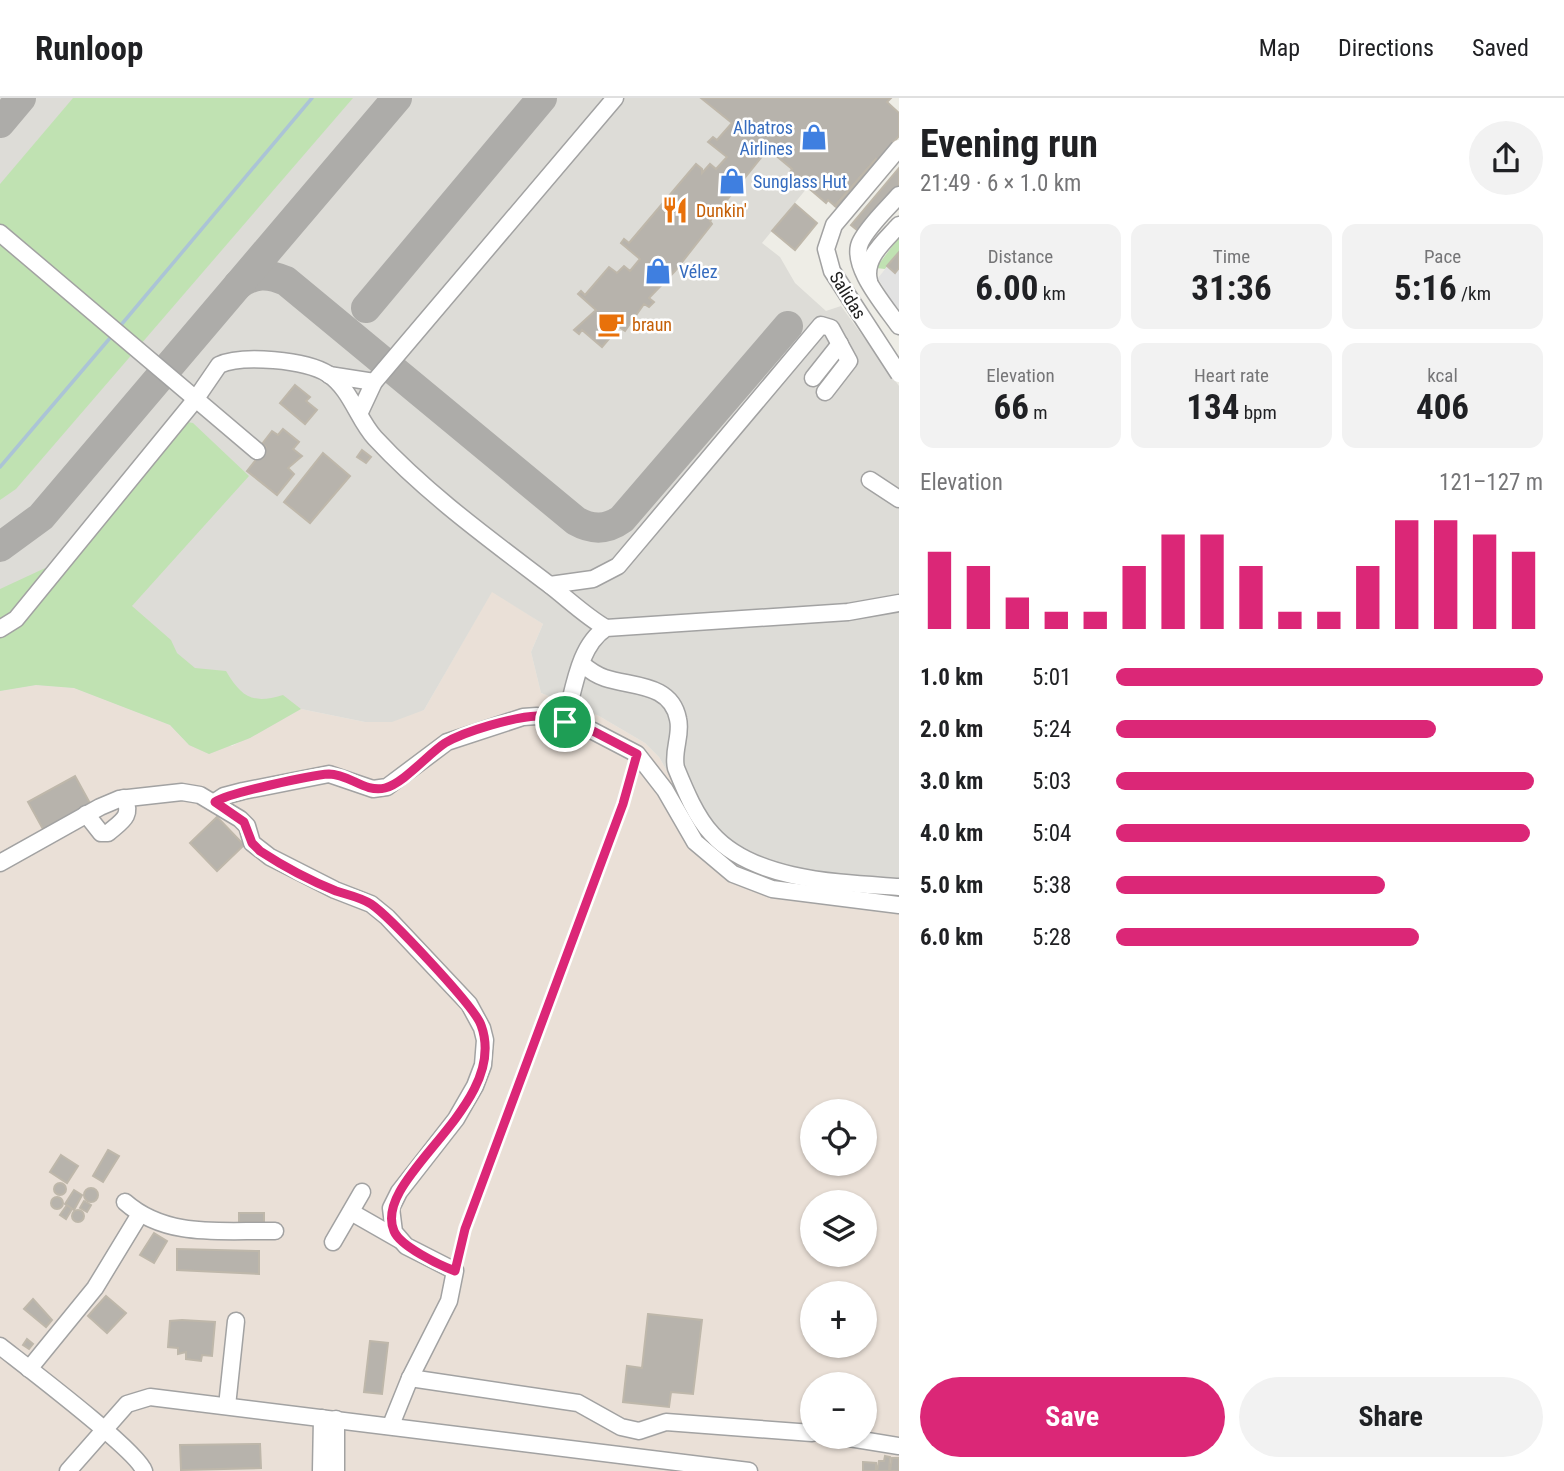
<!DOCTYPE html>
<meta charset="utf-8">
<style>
:root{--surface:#fff;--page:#f2f2f2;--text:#202124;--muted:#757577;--line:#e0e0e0;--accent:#db2777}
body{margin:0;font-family:"Roboto Condensed",sans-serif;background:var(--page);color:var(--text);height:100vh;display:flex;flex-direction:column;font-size:26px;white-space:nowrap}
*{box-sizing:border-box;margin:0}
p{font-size:23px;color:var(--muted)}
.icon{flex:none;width:38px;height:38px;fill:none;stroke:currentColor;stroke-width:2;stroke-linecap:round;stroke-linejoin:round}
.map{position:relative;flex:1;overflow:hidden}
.side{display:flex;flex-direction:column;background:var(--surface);width:665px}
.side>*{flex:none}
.controls{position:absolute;left:800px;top:1001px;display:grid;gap:14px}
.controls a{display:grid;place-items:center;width:77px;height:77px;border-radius:50%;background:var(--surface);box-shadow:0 2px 5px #0004;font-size:35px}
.pin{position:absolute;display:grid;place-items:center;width:60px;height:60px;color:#fff;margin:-30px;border:4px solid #fff;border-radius:50%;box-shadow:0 2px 7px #0007}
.round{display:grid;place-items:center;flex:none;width:74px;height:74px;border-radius:37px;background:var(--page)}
.head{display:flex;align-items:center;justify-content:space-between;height:119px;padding:0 21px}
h1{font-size:38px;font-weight:700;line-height:52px}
.metrics{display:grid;grid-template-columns:repeat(3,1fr);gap:10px;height:119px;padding:7px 21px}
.metrics div{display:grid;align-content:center;border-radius:14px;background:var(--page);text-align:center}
.metrics b{font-size:35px;font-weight:700}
.metrics small{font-size:19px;font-weight:400}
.metrics p{font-size:19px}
.chart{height:196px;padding:14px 21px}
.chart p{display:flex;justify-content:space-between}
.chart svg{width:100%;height:126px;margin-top:7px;stroke:var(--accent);stroke-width:6}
.action{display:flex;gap:14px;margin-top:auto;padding:14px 21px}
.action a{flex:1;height:80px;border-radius:42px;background:var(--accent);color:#fff;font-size:28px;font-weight:700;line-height:80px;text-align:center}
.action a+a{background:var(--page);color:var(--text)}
ul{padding:0 21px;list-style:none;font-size:23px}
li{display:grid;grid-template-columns:112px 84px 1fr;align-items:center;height:52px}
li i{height:18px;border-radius:9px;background:var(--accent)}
header{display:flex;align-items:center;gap:42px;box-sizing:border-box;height:98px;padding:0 35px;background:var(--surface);border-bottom:2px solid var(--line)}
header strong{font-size:33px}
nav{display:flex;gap:38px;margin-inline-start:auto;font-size:24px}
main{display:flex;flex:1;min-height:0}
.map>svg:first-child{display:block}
</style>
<header>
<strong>Runloop</strong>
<nav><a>Map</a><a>Directions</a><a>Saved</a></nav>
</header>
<main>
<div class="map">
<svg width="899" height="1373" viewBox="0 0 899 1373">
<rect width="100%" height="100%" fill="#eeede6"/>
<path fill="#eae0d7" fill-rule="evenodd" d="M492 493 543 526 531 554 541 595 599 618 645 645 659 659 697 725 698 741 899 795V1373H0V593L36 587 74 590 170 627 189 647 232 648 301 611 365 624 424 612ZM812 1013H864V1066H812ZM812 1104H864V1157H812ZM812 1195H864V1248H812ZM812 1286H864V1339H812Z"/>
<path fill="#dddcd7" d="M0 0H891L887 5 899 15V38L888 51 835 108 829 103 826 105 807 90 762 145 780 159 795 185 826 213 841 208 899 288V795L749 768 701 744 698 741 697 725 659 659 645 645 599 618 541 595 531 554 543 526 492 494 424 612 392 624H365L301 611 250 640 209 656 189 647 170 627 74 590 36 587 0 593Z"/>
<g fill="#c0e2b2">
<path d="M73 0H353L16 391 0 402V86Z"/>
<path d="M899 139V154L885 171 876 170Z"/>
<path d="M187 324 193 325 249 378 132 508 171 542 177 555 195 570 226 573C242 600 253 606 283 597L301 611 250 640 209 656 189 647 170 627 74 590 36 587 0 593V491L56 465Z"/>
</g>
<path fill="#e2e2e2" d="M899 154V217L878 180Z"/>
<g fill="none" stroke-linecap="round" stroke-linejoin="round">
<g stroke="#abc4d6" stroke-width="3.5">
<path d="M121 227 312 0"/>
<path d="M0 369 110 240"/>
</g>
<g stroke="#adaca9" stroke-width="30">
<path d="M0 25 21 0"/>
<path d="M238 187C254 175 268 175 286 183L576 423C592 432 607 432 622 421L788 228"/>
<path d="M366 210 542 0"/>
<path d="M0 449 41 419 397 0"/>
</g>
</g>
<g fill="#b7b3ac" stroke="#beb7aa" stroke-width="2">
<path d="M701 0H891L887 4 899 15V38L888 51 882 66 876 61 835 108 828 102 826 105 790 74 792 71 768 51 710 123 712 126 675 173 649 200 654 204 649 209 644 206 625 233 619 229 602 249 582 232 579 236 574 232 596 212 578 196 581 193 585 197 609 169 617 175 624 168 630 173 640 161 621 145 624 141 629 145 696 66 702 71V75L710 66 716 71 727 59 708 44 713 39 717 42 732 25Z"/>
<path d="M876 61 883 67 843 115 835 108Z"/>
<path d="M899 70V92L862 136 851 127Z"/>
<path d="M795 106 817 125 795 152 772 133Z"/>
<path d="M899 154V170L895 175 887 168Z"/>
<path d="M295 287 310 299 306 303 317 312 305 326 280 305Z"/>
<path d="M283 331 299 344 293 351 302 358 288 370 294 376 277 397 247 373 266 349 262 346 272 333 278 337Z"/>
<path d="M362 352 371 359 366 365 357 359Z"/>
<path d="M323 355 350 378 310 425 284 404Z"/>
<path d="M75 678 91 707 44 733 28 704Z"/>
<path d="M217 719 244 747 217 773 190 745Z"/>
<path d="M108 1052 119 1058 103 1084 93 1078Z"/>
<path d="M61 1057 78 1068 67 1085 50 1074Z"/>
<circle cx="60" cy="1091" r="6"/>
<circle cx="91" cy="1097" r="7"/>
<path d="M74 1092 82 1097 74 1112 65 1106Z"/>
<circle cx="57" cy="1105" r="6"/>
<path d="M84 1103 91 1107 87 1114 80 1110Z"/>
<path d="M67 1107 72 1111 66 1121 60 1117Z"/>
<circle cx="78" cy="1118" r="6"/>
<rect x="239" y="1115" width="25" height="9"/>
<path d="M154 1135 167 1143 154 1165 140 1157Z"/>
<path d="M177 1151 259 1153V1176L177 1172Z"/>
<path d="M106 1198 126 1215 107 1235 88 1218Z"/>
<path d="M33 1201 52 1222 46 1229 24 1211Z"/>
<path d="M648 1216 702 1222 693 1296 671 1294 669 1309 623 1304 627 1268 642 1270Z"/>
<path d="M182 1222 215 1224 212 1258 202 1257 201 1263 186 1261V1254L178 1256V1250L168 1249 170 1223Z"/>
<path d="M27 1241 33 1246 29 1251 23 1247Z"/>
<path d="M370 1243 388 1245 382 1296 364 1294Z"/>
<path d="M260 1346 261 1370 181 1372 180 1347Z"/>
<path d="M885 1358 890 1359 889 1373H877L879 1363H884Z"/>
<path d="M892 1360H899V1373H890Z"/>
<path d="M863 1364 876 1365V1373H863Z"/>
</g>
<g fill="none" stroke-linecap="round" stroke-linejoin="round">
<g stroke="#a2a2a2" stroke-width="19">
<g id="minor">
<path d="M899 97C887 111 870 126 861 143 848 166 886 209 899 228"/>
<path d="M0 135 257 353"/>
<path d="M869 183C863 160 885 143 899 127"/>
<path d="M329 277 374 284"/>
<path d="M813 280 840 246"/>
<path d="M360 314 374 284 615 0"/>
<path d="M870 382 899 401"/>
<path d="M550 487 593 481 618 468 821 227 831 230 849 263 825 294"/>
<path d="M0 531 16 521 195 302 219 267C242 256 306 262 328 276 351 291 358 322 375 340 426 395 488 440 547 485 567 500 585 518 606 530"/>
<path d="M582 566C589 572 596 577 605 580 632 589 671 585 678 621 682 637 672 653 676 670 685 692 696 719 712 736 754 783 841 785 899 789"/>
<path d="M565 623C574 593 578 548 606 530L848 514 899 505"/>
<path d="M215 704 224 698 243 693 329 676 373 691 387 689 447 644 523 619 537 618 593 633 637 656 665 692 695 744 733 776 772 791 899 807"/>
<path d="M86 716 101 735H108C122 723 133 718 124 700"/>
<path d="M0 765 100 709 119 701 182 694 200 697 240 721 247 728 252 745 270 759 335 792 371 806 387 819 469 906 482 930 485 942 483 967 475 988 456 1021 399 1094 391 1110 394 1134 406 1148 455 1173 449 1203 410 1280 391 1327"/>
<path d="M125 1104C167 1141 223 1132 275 1133"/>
<path d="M351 1114 400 1142"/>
<path d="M333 1144 362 1094"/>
<path d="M0 1248C24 1267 138 1353 144 1373"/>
<path d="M29 1271 95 1190 140 1116"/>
<path d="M410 1280 578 1305 621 1329 639 1333 666 1324 812 1335"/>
<path d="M227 1308 236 1223"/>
<path d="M336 1321V1373"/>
<path d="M843 1339 899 1348"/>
<path d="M68 1373 127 1306 150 1299 749 1373"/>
<path d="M321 1373 322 1320"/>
</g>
</g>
<path stroke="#e99c7c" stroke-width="2" stroke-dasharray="3.5 3.5" stroke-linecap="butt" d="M458 1158 465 1131 632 673"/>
<use href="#minor" stroke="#fff" stroke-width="16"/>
<g stroke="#a2a2a2" stroke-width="19" stroke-linecap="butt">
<path id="minor-bridge" d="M899 50 834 127 826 151 832 173 899 276"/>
</g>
<use href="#minor-bridge" stroke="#fff" stroke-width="16"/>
</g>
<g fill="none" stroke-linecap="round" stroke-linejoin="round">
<g stroke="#fff" stroke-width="14">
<path id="route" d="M537 618 593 633 637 656 623 706 465 1131 455 1173C439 1167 400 1148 394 1133 371 1079 511 1008 481 927 475 909 389 818 371 806 360 799 348 797 336 793 311 783 283 768 260 753L252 745 244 724 215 704C228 695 312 677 329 676 349 676 365 695 385 690 404 685 428 656 445 645 465 633 514 619 537 618Z"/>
</g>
<use href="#route" stroke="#db2777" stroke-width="9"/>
</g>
<defs>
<g id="shop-bare" transform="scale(2.1)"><path d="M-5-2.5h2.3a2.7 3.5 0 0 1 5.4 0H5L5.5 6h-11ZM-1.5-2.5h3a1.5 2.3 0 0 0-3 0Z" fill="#3f7fe0" stroke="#fff" stroke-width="2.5" paint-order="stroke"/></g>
<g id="restaurant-bare" transform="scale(2.1)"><path d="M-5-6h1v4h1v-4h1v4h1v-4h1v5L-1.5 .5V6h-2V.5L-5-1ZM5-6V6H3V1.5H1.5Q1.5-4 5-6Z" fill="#e8710a" stroke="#fff" stroke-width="2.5" paint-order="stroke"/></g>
<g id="cafe-bare" transform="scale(2.1)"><path d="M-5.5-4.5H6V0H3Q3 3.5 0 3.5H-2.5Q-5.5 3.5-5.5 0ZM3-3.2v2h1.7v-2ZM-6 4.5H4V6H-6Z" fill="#e8710a" stroke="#fff" stroke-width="2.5" paint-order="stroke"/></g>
</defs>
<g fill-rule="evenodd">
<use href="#shop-bare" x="814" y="39"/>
<use href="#shop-bare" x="732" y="83"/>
<use href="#restaurant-bare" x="675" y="112"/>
<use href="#shop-bare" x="658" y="173"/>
<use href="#cafe-bare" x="611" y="226"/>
</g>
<g text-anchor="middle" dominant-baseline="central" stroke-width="5" stroke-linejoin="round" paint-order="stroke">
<g font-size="18" fill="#366cbe" stroke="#fff" text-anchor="start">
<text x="793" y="29" text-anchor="end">Albatros<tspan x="793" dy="21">Airlines</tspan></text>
<text x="753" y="83">Sunglass Hut</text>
<text x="679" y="173">Vélez</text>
</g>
<g font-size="18" fill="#c56008" stroke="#fff" text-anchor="start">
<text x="696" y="112">Dunkin'</text>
<text x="632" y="226">braun</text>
</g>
<g font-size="18" fill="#1e1e1e" stroke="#fff">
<text transform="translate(848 197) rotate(58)">Salidas</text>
</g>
</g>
</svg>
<div class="controls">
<a><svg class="icon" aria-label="locate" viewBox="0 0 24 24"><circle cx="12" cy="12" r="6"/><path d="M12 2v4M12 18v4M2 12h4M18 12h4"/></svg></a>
<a><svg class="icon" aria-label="layers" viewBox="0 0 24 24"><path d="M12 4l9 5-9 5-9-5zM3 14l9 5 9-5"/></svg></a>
<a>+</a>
<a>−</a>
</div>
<div class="pin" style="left:565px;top:624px;background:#1e9e55"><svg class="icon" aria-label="arrive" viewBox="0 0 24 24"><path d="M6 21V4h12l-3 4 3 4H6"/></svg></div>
</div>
<section class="side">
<div class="head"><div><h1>Evening run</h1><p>21:49 · 6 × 1.0 km</p></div><a class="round"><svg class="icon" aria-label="share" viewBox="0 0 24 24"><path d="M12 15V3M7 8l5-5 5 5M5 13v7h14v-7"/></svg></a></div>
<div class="metrics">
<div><p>Distance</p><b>6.00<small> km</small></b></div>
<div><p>Time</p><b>31:36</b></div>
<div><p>Pace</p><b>5:16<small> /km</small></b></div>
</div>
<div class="metrics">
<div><p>Elevation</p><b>66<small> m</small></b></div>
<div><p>Heart rate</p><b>134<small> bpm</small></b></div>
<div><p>kcal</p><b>406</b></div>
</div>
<div class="chart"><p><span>Elevation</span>121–127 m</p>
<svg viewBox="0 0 160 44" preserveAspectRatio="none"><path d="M5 44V17M15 44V22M25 44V33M35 44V38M45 44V38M55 44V22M65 44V11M75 44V11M85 44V22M95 44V38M105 44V38M115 44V22M125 44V6M135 44V6M145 44V11M155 44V17"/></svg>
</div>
<ul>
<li><b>1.0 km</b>5:01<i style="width:100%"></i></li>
<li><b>2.0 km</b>5:24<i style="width:75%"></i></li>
<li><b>3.0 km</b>5:03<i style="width:98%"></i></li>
<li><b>4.0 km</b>5:04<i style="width:97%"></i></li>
<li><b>5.0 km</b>5:38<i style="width:63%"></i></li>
<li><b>6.0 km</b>5:28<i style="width:71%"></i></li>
</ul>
<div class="action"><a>Save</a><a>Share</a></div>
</section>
</main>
